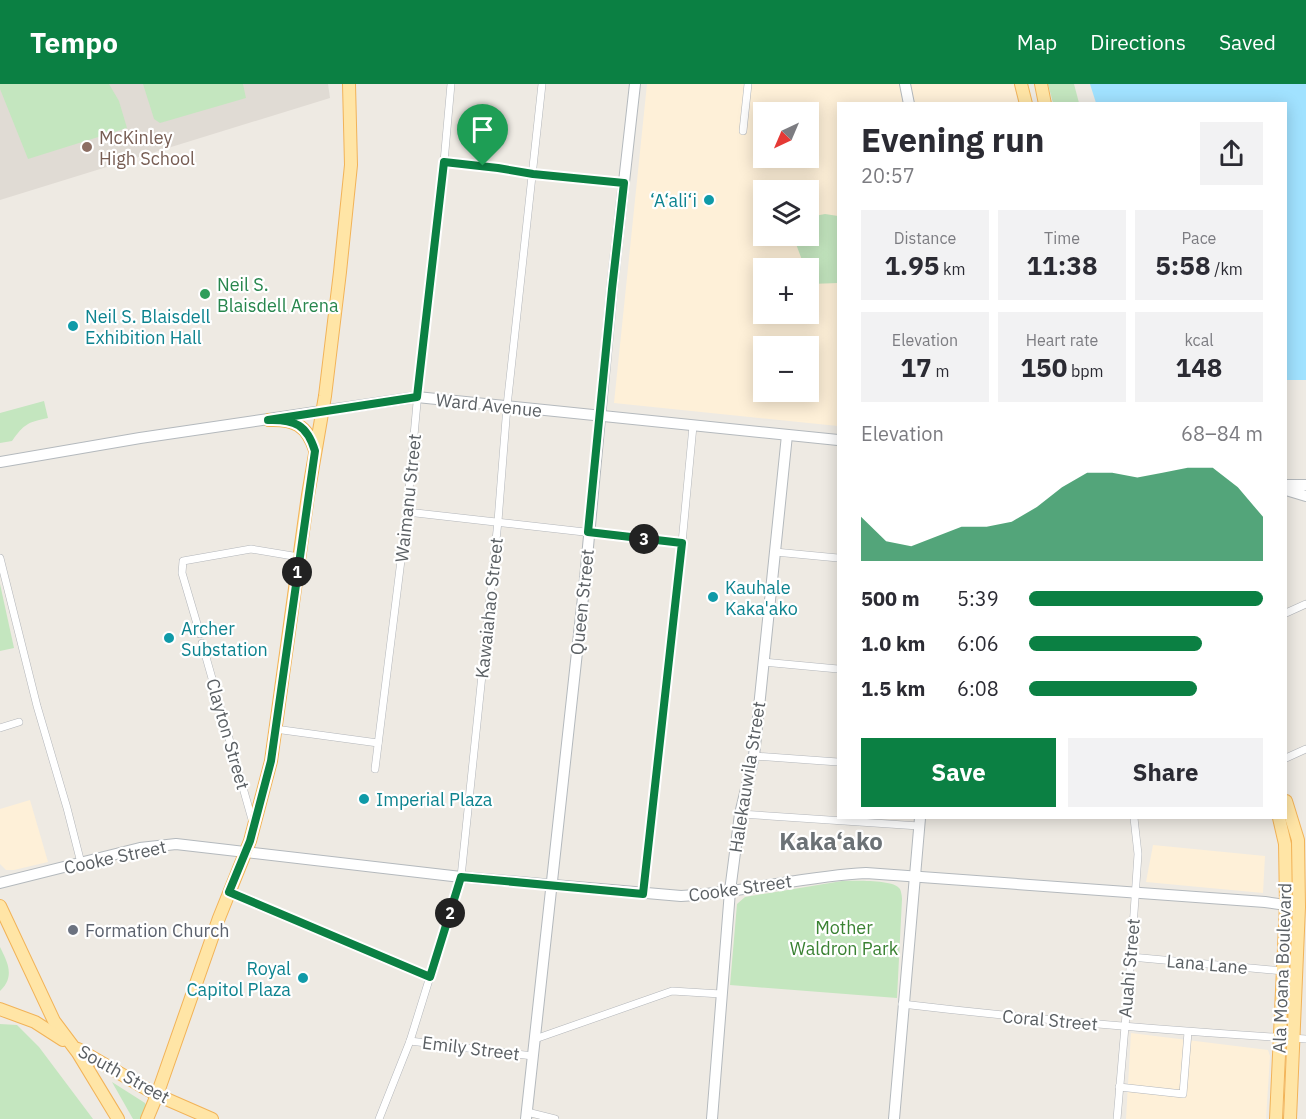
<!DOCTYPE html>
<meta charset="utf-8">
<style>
:root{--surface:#fff;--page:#f2f2f3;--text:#2b2b33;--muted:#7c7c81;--accent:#0b8043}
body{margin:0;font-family:"IBM Plex Sans",sans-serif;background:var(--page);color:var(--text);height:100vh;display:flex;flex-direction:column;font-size:22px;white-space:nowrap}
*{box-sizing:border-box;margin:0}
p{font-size:20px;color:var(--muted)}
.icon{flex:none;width:33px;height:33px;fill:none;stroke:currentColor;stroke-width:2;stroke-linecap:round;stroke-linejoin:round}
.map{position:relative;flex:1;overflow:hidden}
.side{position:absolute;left:837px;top:18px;width:450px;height:717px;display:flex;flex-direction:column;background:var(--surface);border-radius:0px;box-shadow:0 3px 15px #0003}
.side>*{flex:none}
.needle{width:39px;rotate:224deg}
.buttons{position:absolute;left:753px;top:18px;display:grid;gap:12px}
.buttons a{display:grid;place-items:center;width:66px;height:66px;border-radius:0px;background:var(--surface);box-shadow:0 3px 15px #0003;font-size:30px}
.pin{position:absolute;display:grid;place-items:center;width:51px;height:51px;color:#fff;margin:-62px -26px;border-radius:50% 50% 50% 0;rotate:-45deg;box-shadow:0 0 6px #0007}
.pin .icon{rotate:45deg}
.km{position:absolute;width:30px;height:30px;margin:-15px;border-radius:50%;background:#222;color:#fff;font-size:16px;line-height:30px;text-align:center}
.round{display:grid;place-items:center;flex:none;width:63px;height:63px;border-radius:0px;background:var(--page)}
.summary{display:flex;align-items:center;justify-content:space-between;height:102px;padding:0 24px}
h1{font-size:33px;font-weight:700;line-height:45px}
.metrics{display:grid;grid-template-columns:repeat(3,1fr);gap:9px;height:102px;padding:6px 24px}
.metrics div{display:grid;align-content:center;border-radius:0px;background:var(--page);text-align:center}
.metrics b{font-size:26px;font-weight:700}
.metrics small{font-size:16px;font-weight:400}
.metrics p{font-size:16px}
.chart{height:168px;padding:12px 24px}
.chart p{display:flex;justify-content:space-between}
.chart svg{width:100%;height:108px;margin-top:6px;fill:var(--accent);opacity:.7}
.button{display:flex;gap:12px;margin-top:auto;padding:12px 24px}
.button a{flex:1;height:69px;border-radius:0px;background:var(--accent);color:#fff;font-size:24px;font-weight:700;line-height:69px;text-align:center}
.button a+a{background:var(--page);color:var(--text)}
ul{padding:0 24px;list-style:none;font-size:20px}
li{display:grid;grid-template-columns:96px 72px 1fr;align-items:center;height:45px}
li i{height:15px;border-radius:8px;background:var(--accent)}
header{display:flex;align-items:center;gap:36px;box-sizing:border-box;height:84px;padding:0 30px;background:var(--accent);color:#fff}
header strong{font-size:28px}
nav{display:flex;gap:33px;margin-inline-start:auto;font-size:21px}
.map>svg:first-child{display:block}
</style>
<header>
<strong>Tempo</strong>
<nav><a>Map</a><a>Directions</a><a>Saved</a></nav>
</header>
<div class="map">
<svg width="1306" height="1035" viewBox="0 0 1306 1035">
<rect width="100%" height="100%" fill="#eeeae3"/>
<g fill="#fef0d8" fill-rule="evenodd">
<path d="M647 0H1014L1018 19 838 20V342L614 319ZM764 28H808V74H764ZM764 106H808V152H764ZM764 184H808V230H764ZM764 262H808V308H764Z"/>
<path d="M30 716 48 778 14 786H6L0 780V725Z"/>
<path d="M1153 761 1265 772 1263 809 1146 798Z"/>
<path d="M1131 949 1268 966 1270 972 1266 1035H1126Z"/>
</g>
<path fill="#e0dbd4" d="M0 0H328L330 14 0 116Z"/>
<g fill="#c4e6bf">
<path d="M0 0H109L119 17 127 44 28 75 0 5Z"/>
<path d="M143 0H243L246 14 160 39 154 35Z"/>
<path d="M1048 0H1074L1079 19H1053Z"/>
<path d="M825 130 838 132V199L811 200 808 184H805L793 152H808L809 133Z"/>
<path d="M44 317 48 334C28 338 24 340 12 357L0 359V329Z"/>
<path d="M0 500 14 564 0 567Z"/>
<path d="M842 797C854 797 893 795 900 805 901 807 902 812 902 815L897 914 730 901 737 820 745 813Z"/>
<path d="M0 863C8 879 15 893 0 907Z"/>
<path d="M0 940 17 941 39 963 93 1035H0Z"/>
<path d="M112 998 145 1019 147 1023 143 1035H133Z"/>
</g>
<path fill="#a1e2ff" d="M1090 0H1306V296H1286V20L1096 19Z"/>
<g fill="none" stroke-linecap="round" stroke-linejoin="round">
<g stroke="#b3b6ba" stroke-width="8">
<g id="street">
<path d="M743 47 748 0"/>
<path d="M444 78 498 84 533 90 624 99"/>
<path d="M407 428 682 459"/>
<path d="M775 468 838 474"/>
<path d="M0 474 37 622 67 724 81 779"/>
<path d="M1286 529 1306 520"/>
<path d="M200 550 182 489 183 477 251 465 299 473"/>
<path d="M202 559 253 739"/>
<path d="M763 578 838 585"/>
<path d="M0 644 19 638"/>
<path d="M275 645 378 659"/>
<path d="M754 672 838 678"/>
<path d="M1286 674 1306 665"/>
<path d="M375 685 407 428 420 286 444 78 451 0"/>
<path d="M740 730 919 742"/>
<path d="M229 808 430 893"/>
<path d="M643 810 682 459 693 342"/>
<path d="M1131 873 1283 887"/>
<path d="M902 920C1037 936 1171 947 1306 955"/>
<path d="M535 955 672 907 721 910"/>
<path d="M410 957 533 972"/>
<path d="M1119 1003 1183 1010 1188 948"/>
<path d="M527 1028 555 1035"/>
<path d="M379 1035 410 957 461 793 498 437 507 322 542 0"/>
<path d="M1117 1035 1131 873 1138 770 1134 734"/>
</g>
</g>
<g stroke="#b4b9bd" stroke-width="12">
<g id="secondary">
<path d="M905 0 909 20"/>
<path d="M0 378 140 354 417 313 838 356"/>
<path d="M1286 401H1306"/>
<path d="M1286 406 1306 412"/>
<path d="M0 799 140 764 176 760 461 793 681 812C743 809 804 792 866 789L1265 818 1299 823"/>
<path d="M526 1035 585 495 612 205 635 0"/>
<path d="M712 1035 730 807 740 730 754 672 787 351"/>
<path d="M894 1035 920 734"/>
</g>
</g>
<g stroke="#f2b358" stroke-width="14">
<g id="primary">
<path d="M1021 0 1026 20"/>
<path d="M1041 0 1045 20"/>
<path d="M269 336C294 335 307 341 315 366"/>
<path d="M1286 717 1298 756 1299 823 1290 1035"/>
<path d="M0 822 54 937 78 969 118 1035"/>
<path d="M0 925 35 938 63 956"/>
<path d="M78 965 157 1011 212 1035"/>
<path d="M147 1035 157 1011 219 834 250 757 271 677 308 411 325 312 340 188 351 81 349 0"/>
<path d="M1276 1035 1286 821 1285 760 1279 734"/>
</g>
</g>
<use href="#street" stroke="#fff" stroke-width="7"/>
<use href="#secondary" stroke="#fff" stroke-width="10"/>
<use href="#primary" stroke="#ffe5a6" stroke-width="12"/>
</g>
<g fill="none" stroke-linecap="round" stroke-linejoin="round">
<g stroke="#fff" stroke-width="12">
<path id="route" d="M444 78 498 84 533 90 624 99 612 205 588 448 682 459 643 810 461 793 430 893 229 808 250 757 271 677 315 367C307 341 295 335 268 336L417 313Z"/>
</g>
<use href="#route" stroke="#0b8043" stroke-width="8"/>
</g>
<circle fill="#8d6e63" stroke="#fff" stroke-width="2" cx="87" cy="63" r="6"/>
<g fill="#0f9aa8" stroke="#fff" stroke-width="2">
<circle cx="709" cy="116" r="6"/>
<circle cx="73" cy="242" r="6"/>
<circle cx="713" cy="513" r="6"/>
<circle cx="169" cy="554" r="6"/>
<circle cx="364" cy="715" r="6"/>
<circle cx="303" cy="894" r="6"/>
</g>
<circle fill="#2e9e5b" stroke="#fff" stroke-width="2" cx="205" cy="210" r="6"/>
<circle fill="#6b7280" stroke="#fff" stroke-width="2" cx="73" cy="846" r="6"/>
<g text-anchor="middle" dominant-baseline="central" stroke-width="4.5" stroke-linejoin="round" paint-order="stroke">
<g font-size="18" fill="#785e54" stroke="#fff" text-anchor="start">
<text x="99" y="53">McKinley<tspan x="99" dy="21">High School</tspan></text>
</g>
<g font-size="18" fill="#0d838f" stroke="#fff" text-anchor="start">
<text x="697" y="116" text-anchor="end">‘A‘ali‘i</text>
<text x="85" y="232">Neil S. Blaisdell<tspan x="85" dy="21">Exhibition Hall</tspan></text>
<text x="725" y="503">Kauhale<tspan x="725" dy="21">Kaka'ako</tspan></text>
<text x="181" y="544">Archer<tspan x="181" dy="21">Substation</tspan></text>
<text x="376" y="715">Imperial Plaza</text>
<text x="291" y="884" text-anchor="end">Royal<tspan x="291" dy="21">Capitol Plaza</tspan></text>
</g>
<g font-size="18" fill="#27864d" stroke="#fff" text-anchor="start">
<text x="217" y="200">Neil S.<tspan x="217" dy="21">Blaisdell Arena</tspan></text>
</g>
<g font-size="18" fill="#5b6064" stroke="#fff">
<text transform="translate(489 321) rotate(6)">Ward Avenue</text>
<text transform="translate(408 414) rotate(-84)">Waimanu Street</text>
<text transform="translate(582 518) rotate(-84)">Queen Street</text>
<text transform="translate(489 524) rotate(-84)">Kawaiahao Street</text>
<text transform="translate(228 650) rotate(74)">Clayton Street</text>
<text transform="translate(747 693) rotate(-81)">Halekauwila Street</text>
<text transform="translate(115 773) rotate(-12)">Cooke Street</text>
<text transform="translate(740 804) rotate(-8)">Cooke Street</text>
<text transform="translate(1207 880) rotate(5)">Lana Lane</text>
<text transform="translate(1129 884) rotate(-85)">Auahi Street</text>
<text transform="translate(1282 884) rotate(-88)">Ala Moana Boulevard</text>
<text transform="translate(1050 936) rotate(5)">Coral Street</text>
<text transform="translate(471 964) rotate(7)">Emily Street</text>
<text transform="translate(124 990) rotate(29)">South Street</text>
</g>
<g font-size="18" fill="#3a8233" stroke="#fff">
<text x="844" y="843">Mother<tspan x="844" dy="21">Waldron Park</tspan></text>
</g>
<g font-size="18" fill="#5b616d" stroke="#fff" text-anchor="start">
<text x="85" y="846">Formation Church</text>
</g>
<g font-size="24" font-weight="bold" fill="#6c7276" stroke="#fff">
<text x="831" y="757">Kaka‘ako</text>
</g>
</g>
</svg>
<div class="buttons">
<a><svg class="needle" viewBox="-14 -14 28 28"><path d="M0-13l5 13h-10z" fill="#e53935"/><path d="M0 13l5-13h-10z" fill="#7c7c81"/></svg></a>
<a><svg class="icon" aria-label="layers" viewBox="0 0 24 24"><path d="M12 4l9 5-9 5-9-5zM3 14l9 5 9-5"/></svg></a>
<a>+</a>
<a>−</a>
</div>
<div class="pin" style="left:483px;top:82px;background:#1e9e55"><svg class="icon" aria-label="arrive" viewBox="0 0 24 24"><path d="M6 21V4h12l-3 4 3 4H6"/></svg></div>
<b class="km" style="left:297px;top:488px">1</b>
<b class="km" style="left:450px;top:829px">2</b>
<b class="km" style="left:644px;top:455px">3</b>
<section class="side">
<div class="summary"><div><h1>Evening run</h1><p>20:57</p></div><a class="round"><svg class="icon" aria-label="share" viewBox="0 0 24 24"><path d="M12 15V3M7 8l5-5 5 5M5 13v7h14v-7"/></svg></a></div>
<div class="metrics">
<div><p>Distance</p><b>1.95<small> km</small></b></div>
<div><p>Time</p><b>11:38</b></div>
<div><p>Pace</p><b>5:58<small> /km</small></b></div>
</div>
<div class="metrics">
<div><p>Elevation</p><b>17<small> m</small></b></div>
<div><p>Heart rate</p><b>150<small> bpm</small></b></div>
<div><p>kcal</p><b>148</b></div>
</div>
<div class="chart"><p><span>Elevation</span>68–84 m</p>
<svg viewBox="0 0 160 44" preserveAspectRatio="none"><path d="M0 44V26L10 36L20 38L30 34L40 30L50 30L60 28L70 22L80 14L90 8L100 8L110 10L120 8L130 6L140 6L150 14L160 26V44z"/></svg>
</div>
<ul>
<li><b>500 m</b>5:39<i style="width:100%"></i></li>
<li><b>1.0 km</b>6:06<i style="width:74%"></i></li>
<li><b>1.5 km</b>6:08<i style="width:72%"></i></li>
</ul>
<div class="button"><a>Save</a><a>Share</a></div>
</section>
</div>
